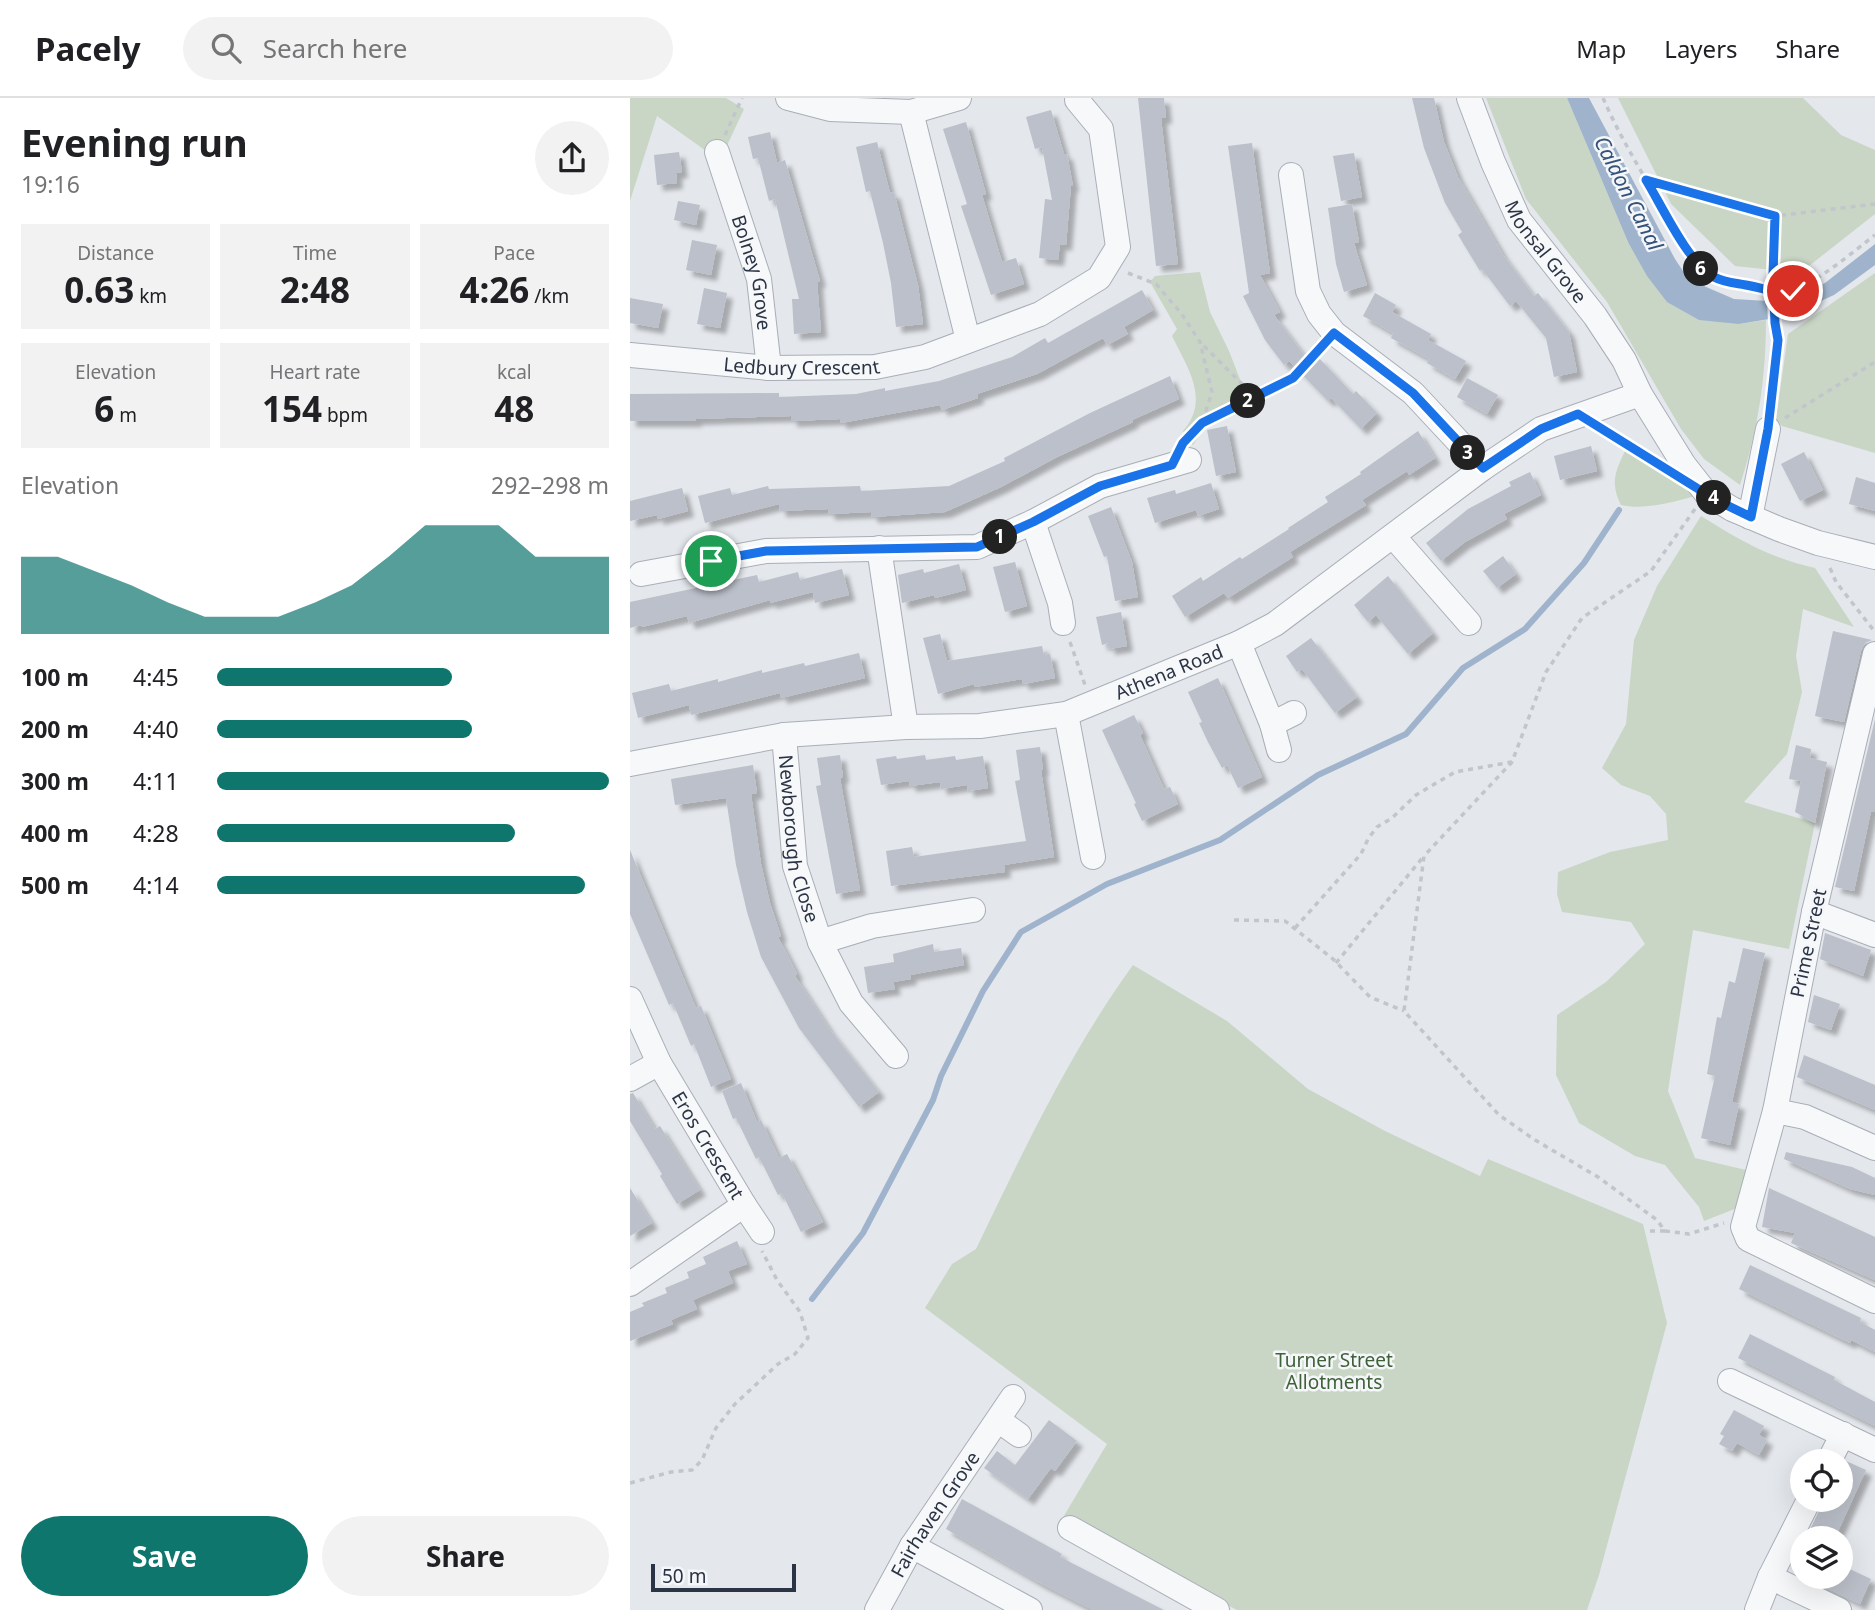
<!DOCTYPE html>
<meta charset="utf-8">
<style>
:root{--surface:#fff;--page:#f2f2f2;--text:#202124;--muted:#757577;--line:#e0e0e0;--accent:#0f766e}
body{margin:0;font-family:"Noto Sans",sans-serif;background:var(--page);color:var(--text);height:100vh;display:flex;flex-direction:column;font-size:26px;white-space:nowrap}
*{box-sizing:border-box;margin:0}
p{font-size:23px;color:var(--muted)}
.icon{flex:none;width:38px;height:38px;fill:none;stroke:currentColor;stroke-width:2;stroke-linecap:round;stroke-linejoin:round}
.map{position:relative;flex:1;overflow:hidden}
.details{display:flex;flex-direction:column;background:var(--surface);width:630px}
.details>*{flex:none}
.buttons{position:absolute;left:1160px;top:1351px;display:grid;gap:14px}
.buttons a{display:grid;place-items:center;width:63px;height:63px;border-radius:50%;background:var(--surface);box-shadow:0 7px 28px #0002;font-size:35px}
.scale{position:absolute;left:21px;bottom:18px;width:145px;box-sizing:border-box;padding-left:7px;border:4px solid #2b3445;border-top:0;font-size:19px;line-height:24px;white-space:nowrap;color:#2b3445;-webkit-text-stroke:5px #f4f6f9;paint-order:stroke}
.pin{position:absolute;display:grid;place-items:center;width:60px;height:60px;color:#fff;margin:-30px;border:4px solid #fff;border-radius:50%;box-shadow:0 2px 7px #0007}
.km{position:absolute;width:35px;height:35px;margin:-18px;border-radius:50%;background:#222;color:#fff;font-size:19px;line-height:35px;text-align:center}
.round{display:grid;place-items:center;flex:none;width:74px;height:74px;border-radius:37px;background:var(--page)}
.headline{display:flex;align-items:center;justify-content:space-between;height:119px;padding:0 21px}
h1{font-size:38px;font-weight:700;line-height:52px}
.metrics{display:grid;grid-template-columns:repeat(3,1fr);gap:10px;height:119px;padding:7px 21px}
.metrics div{display:grid;align-content:center;border-radius:0px;background:var(--page);text-align:center}
.metrics b{font-size:35px;font-weight:700}
.metrics small{font-size:19px;font-weight:400}
.metrics p{font-size:19px}
.chart{height:196px;padding:14px 21px}
.chart p{display:flex;justify-content:space-between}
.chart svg{width:100%;height:126px;margin-top:7px;fill:var(--accent);opacity:.7}
.action{display:flex;gap:14px;margin-top:auto;padding:14px 21px}
.action a{flex:1;height:80px;border-radius:42px;background:var(--accent);color:#fff;font-size:28px;font-weight:700;line-height:80px;text-align:center}
.action a+a{background:var(--page);color:var(--text)}
ul{padding:0 21px;list-style:none;font-size:23px}
li{display:grid;grid-template-columns:112px 84px 1fr;align-items:center;height:52px}
li i{height:18px;border-radius:9px;background:var(--accent)}
header{display:flex;align-items:center;gap:42px;box-sizing:border-box;height:98px;padding:0 35px;background:var(--surface);border-bottom:2px solid var(--line)}
header strong{font-size:33px}
nav{display:flex;gap:38px;margin-inline-start:auto;font-size:24px}
.search{width:490px;height:63px;background:var(--page);display:flex;align-items:center;gap:18px;box-sizing:border-box;padding:0 24px;border-radius:38px;color:var(--muted);font-size:26px}
main{display:flex;flex:1;min-height:0}
.map>svg:first-child{display:block}
</style>
<header>
<strong>Pacely</strong>
<div class="search"><svg class="icon" aria-label="search" viewBox="0 0 24 24"><circle cx="10" cy="10" r="6"/><path d="M15 15l6 6"/></svg>Search here</div>
<nav><a>Map</a><a>Layers</a><a>Share</a></nav>
</header>
<main>
<section class="details">
<div class="headline"><div><h1>Evening run</h1><p>19:16</p></div><a class="round"><svg class="icon" aria-label="share" viewBox="0 0 24 24"><path d="M12 15V3M7 8l5-5 5 5M5 13v7h14v-7"/></svg></a></div>
<div class="metrics">
<div><p>Distance</p><b>0.63<small> km</small></b></div>
<div><p>Time</p><b>2:48</b></div>
<div><p>Pace</p><b>4:26<small> /km</small></b></div>
</div>
<div class="metrics">
<div><p>Elevation</p><b>6<small> m</small></b></div>
<div><p>Heart rate</p><b>154<small> bpm</small></b></div>
<div><p>kcal</p><b>48</b></div>
</div>
<div class="chart"><p><span>Elevation</span>292–298 m</p>
<svg viewBox="0 0 160 44" preserveAspectRatio="none"><path d="M0 44V17L10 17L20 22L30 27L40 33L50 38L60 38L70 38L80 33L90 27L100 17L110 6L120 6L130 6L140 17L150 17L160 17V44z"/></svg>
</div>
<ul>
<li><b>100 m</b>4:45<i style="width:60%"></i></li>
<li><b>200 m</b>4:40<i style="width:65%"></i></li>
<li><b>300 m</b>4:11<i style="width:100%"></i></li>
<li><b>400 m</b>4:28<i style="width:76%"></i></li>
<li><b>500 m</b>4:14<i style="width:94%"></i></li>
</ul>
<div class="action"><a>Save</a><a>Share</a></div>
</section>
<div class="map">
<svg width="1245" height="1512" viewBox="0 0 1245 1512">
<defs>
<filter id="shadow"><feDropShadow dx="6" dy="6" stdDeviation="2" flood-color="#0004"/></filter>
</defs>
<rect width="100%" height="100%" fill="#e4e7ec"/>
<g fill="#c9d6c5">
<path d="M0 0H96L114 11 94 54 79 55 27 18 0 103Z"/>
<path d="M856 0H937L998 144 1109 226 1136 222C1136 280 1128 332 1110 387L1074 361 1051 331 977 204 896 101Z"/>
<path d="M988 0H1173L1211 37 1245 52V116L1170 175 1105 168 1041 106Z"/>
<path d="M570 174 580 214 599 253 611 284 628 306 573 331 563 347 556 341 553 333C581 302 557 269 542 238L547 231 520 184 525 178Z"/>
<path d="M1245 175V355L1152 328 1146 321 1158 236Z"/>
<path d="M998 346 1076 395C1050 402 1018 413 991 407 978 381 988 370 998 346Z"/>
<path d="M1071 418C1111 443 1138 459 1185 470L1224 529 1173 511 1166 558 1172 594 1157 656 1114 704 1185 725 1159 851 1063 832 1038 993 1065 1060 1116 1072 1107 1110 1074 1123 1069 1109 1035 1067 1005 1058 949 1025 926 977 927 917 976 884 1015 846 1001 824 932 814 927 796 928 774 980 754 1038 742 1036 716 1020 698 991 687 972 670 996 626 1004 542 1027 488Z"/>
<path d="M503 867 597 923 678 991 755 1033 850 1078 858 1061 1013 1126 1037 1225 969 1477 957 1512H607L432 1421 477 1346 295 1210 322 1166 346 1151C393 1054 439 955 503 867Z"/>
</g>
<path fill="#9fb4cc" d="M937 0H959L1045 161 1055 176 1067 185 1104 201 1155 204 1195 185 1245 146V167L1204 197 1158 218 1109 226 1069 222 1037 204 1017 178 998 144Z"/>
<g fill="none" stroke-linecap="round" stroke-linejoin="round">
<path stroke="#9fb4cc" stroke-width="6" d="M182 1201 233 1135 303 1002 311 978 353 893 391 834 477 786 590 742 688 677 776 636 833 570 895 531 954 465 989 412"/>
</g>
<g fill="#bbc0ca" filter="url(#shadow)">
<path d="M508 0H534L536 20H531L548 166 526 168Z"/>
<path d="M782 0H804L814 44 828 79 873 157 904 198 908 195 939 234 947 274 924 279 916 240 886 203 880 208 852 171 850 173 828 137 832 134 815 105 794 50Z"/>
<path d="M421 12 434 56H437L443 88H441L436 147 430 146 428 162 409 160 415 101 422 102 412 49 405 51 396 19Z"/>
<path d="M336 24 356 96 352 97 372 164 386 160 394 186 361 197 331 108 337 106 313 31Z"/>
<path d="M140 34 147 65 155 62 190 183 187 184 191 234 164 236 162 201H169L145 101 139 103 128 60 123 61 118 39Z"/>
<path d="M247 44 260 95 264 94 288 187 293 226 266 229 261 185 253 145 240 93 236 94 226 49Z"/>
<path d="M622 45 640 175 630 177 650 214 644 217 681 266 688 259 723 296 726 293 747 315 731 331 701 300 698 303 659 263 654 267 635 242 613 198 619 195 598 48Z"/>
<path d="M49 54 52 74 46 75 47 85 27 87 24 57Z"/>
<path d="M724 55 732 99 711 103 703 58Z"/>
<path d="M48 103 70 107 66 127 44 122Z"/>
<path d="M722 106 729 144 724 145 737 187 714 194 706 166 698 110Z"/>
<path d="M62 142 87 147 81 177 56 172Z"/>
<path d="M74 190 97 195 90 230 67 226Z"/>
<path d="M512 192 523 212 494 229 498 236 477 247 473 240 407 276 347 296 348 300 312 312 310 307 211 325 210 321 161 323V318L66 321V323H0V296L149 295V299L226 296 255 290V293L309 283 382 259 415 240 418 245Z"/>
<path d="M745 195 766 207 762 214 801 236 798 242 836 263 825 281 797 265 799 261 761 240 763 235 733 218Z"/>
<path d="M0 200 33 206 28 230 0 225Z"/>
<path d="M540 278 549 301 502 322 503 324 427 359 371 389 315 414 242 419 241 414 199 416 198 411 150 413 149 406 75 425 68 398 100 390 102 397 138 388 139 391 230 388 231 393 319 388 375 363 374 360 460 315Z"/>
<path d="M837 280 868 297 857 316 827 299Z"/>
<path d="M597 328 606 374 586 378 577 332Z"/>
<path d="M788 333 805 360 779 377 777 373 732 402 736 407 660 454 663 459 598 500 594 495 555 519 542 498 571 479 573 483 610 459 612 461 659 431 658 430 698 404 695 399 731 376 730 374Z"/>
<path d="M961 348 967 373 930 382 924 358Z"/>
<path d="M1174 354 1193 392 1170 403 1151 366Z"/>
<path d="M900 374 911 397 874 416 877 421 835 444 811 463 796 445 838 411 881 388 879 384Z"/>
<path d="M1226 379 1245 385V413L1219 406Z"/>
<path d="M581 385 589 411 568 418 566 412 525 425 517 400 545 392 546 396Z"/>
<path d="M52 390 58 413 28 421 27 417 0 423V403Z"/>
<path d="M481 409 502 464 508 499 485 503 477 458 474 459 458 418Z"/>
<path d="M873 458 886 476 867 490 853 473Z"/>
<path d="M385 464 397 508 375 514 363 469Z"/>
<path d="M329 466 336 492 305 500 304 497 272 505 268 477 293 471 294 475Z"/>
<path d="M212 471 219 497 185 505 183 494 140 505V502L59 525 57 518 12 529 11 527 0 530V504L127 477 129 484 168 474 170 482Z"/>
<path d="M758 478 803 535 778 556 746 517 738 524 724 507Z"/>
<path d="M491 514 497 548 479 551 478 545 472 547 466 519Z"/>
<path d="M1203 533 1242 542 1235 545 1231 553 1214 624 1185 618Z"/>
<path d="M310 536 317 563 412 548 414 557 420 556 425 580 393 586 392 581 345 589 344 586 308 596 293 540Z"/>
<path d="M681 540 727 599 705 615 672 571 667 574 656 558Z"/>
<path d="M229 555 235 580 151 600 150 595 61 617 59 607 8 620 2 595 39 586 41 593 88 581V584L132 572V575L174 565 175 568Z"/>
<path d="M588 580 632 679 608 690 597 667 592 670 578 644 569 625 572 624 558 594Z"/>
<path d="M504 617 513 635 510 637 534 691 540 689 548 706 512 723 504 706 506 705 472 632Z"/>
<path d="M1245 621V714L1241 713 1224 793 1205 789Z"/>
<path d="M1166 647 1181 651 1180 660 1197 664 1185 725 1165 714 1171 683 1159 681Z"/>
<path d="M410 649 413 672H411L424 759 374 767 375 774 261 788 256 753 282 749 284 759 396 743 385 683 390 682 386 652Z"/>
<path d="M210 657 213 679 210 680 230 792 206 796 186 688 191 687 187 660Z"/>
<path d="M295 657 296 662 325 658 326 662 353 658 358 690 338 693 337 687 311 691 310 684 280 688 279 683 251 687 246 661 266 658 267 661Z"/>
<path d="M123 667 127 695 121 696 131 766 140 805 151 838 148 839 167 876 165 878 200 932 249 994 229 1009 169 930 131 859 117 814 106 767 96 700 45 707 41 681Z"/>
<path d="M0 752 66 910 71 908 101 981 81 989 64 946 61 948 43 905 39 907 0 816Z"/>
<path d="M1195 835 1241 852 1233 878 1190 861Z"/>
<path d="M303 846 304 854 331 850 334 867 280 877 281 881 263 884 265 891 238 895 234 869 264 864 263 856Z"/>
<path d="M1113 850 1135 855 1102 1004 1109 1006 1100 1047 1071 1040 1085 978 1077 976 1087 919 1091 920 1099 883 1105 885Z"/>
<path d="M1184 897 1210 906 1201 932 1178 924Z"/>
<path d="M1174 957 1245 987V1012L1167 979Z"/>
<path d="M111 985 127 1024 131 1022 149 1060 157 1056 193 1124 171 1134 152 1095 148 1097 129 1059 126 1061 106 1020 103 1021 92 993Z"/>
<path d="M3 995 25 1031 30 1028 70 1092 47 1106 30 1078 32 1076 0 1023V996Z"/>
<path d="M1156 1054 1222 1069 1245 1080V1097L1220 1091 1154 1061Z"/>
<path d="M0 1090 22 1125 0 1138Z"/>
<path d="M1139 1090 1245 1139V1182L1161 1145 1165 1135 1132 1129Z"/>
<path d="M107 1143 117 1166 98 1173 103 1185 63 1202 67 1211 41 1222 43 1226 0 1243V1214L14 1208 12 1205 37 1195 35 1190 59 1180 57 1174 76 1166 73 1159Z"/>
<path d="M1120 1167 1231 1220 1230 1224 1245 1232V1254L1221 1242 1220 1245 1109 1191Z"/>
<path d="M1120 1236 1205 1279 1204 1282 1245 1304V1328L1108 1260Z"/>
<path d="M1104 1312 1134 1328 1129 1337 1137 1342 1129 1357 1107 1345 1102 1353 1089 1346 1094 1338 1090 1336Z"/>
<path d="M419 1322 447 1343 425 1373 421 1370 398 1401 354 1370 367 1353 385 1367Z"/>
<path d="M1216 1363 1236 1372 1205 1440H1182L1184 1436 1179 1434 1194 1402H1211V1371Z"/>
<path d="M332 1401 432 1456 430 1459 534 1512H463L410 1485 316 1431Z"/>
<path d="M1211 1467 1241 1481 1230 1506 1174 1479H1211Z"/>
</g>
<g fill="none" stroke-linecap="round" stroke-linejoin="round">
<g stroke="#a9aeb7" stroke-width="26">
<g id="minor">
<path d="M158 0 200 11 281 14 329 0"/>
<path id="s1" d="M839 0 863 64 889 122 965 218 994 262 1010 296 1054 367 1076 395 1102 411 1149 431 1188 445 1245 459"/>
<path d="M281 14 338 242"/>
<path id="s2" d="M87 54 129 181 139 270"/>
<path d="M661 77 678 193 689 216 704 235 783 295 853 370"/>
<path id="s3" d="M0 257 139 270 245 269 295 259 410 216 469 180 488 149 471 31 447 2"/>
<path d="M1120 419 1138 331"/>
<path d="M403 424 430 505 433 525"/>
<path d="M763 438 839 525"/>
<path d="M249 450 276 629"/>
<path d="M11 476 136 453 347 449 403 424 470 388 559 362"/>
<path d="M609 545 642 626 649 652"/>
<path d="M1245 556 1184 814 1145 1013 1113 1129 1118 1141 1245 1203"/>
<path d="M436 616 463 759"/>
<path d="M642 626 664 615"/>
<path id="s4" d="M154 637 165 768 190 844 221 905 266 958"/>
<path id="s5" d="M0 666 154 637 276 629 350 628 436 616 609 545 645 526 853 370 911 331 1010 296"/>
<path d="M1184 814 1245 837"/>
<path d="M190 844 242 828 343 812"/>
<path id="s6" d="M0 901 29 965 114 1107 0 1186"/>
<path d="M0 981 29 965"/>
<path d="M1145 1013 1175 1019 1245 1050"/>
<path d="M114 1107 132 1134"/>
<path d="M1100 1283 1245 1352"/>
<path d="M368 1322 389 1337"/>
<path d="M1199 1363 1213 1336"/>
<path d="M440 1430 587 1512"/>
<path d="M282 1448 400 1512"/>
<path d="M1140 1479 1209 1512"/>
<path id="s7" d="M247 1512 282 1448 383 1299"/>
<path d="M1127 1512 1140 1479 1179 1402"/>
</g>
</g>
<g stroke="#c2c5cb" stroke-width="3.5" stroke-dasharray="5 5" stroke-linecap="butt">
<path d="M973 0C992 44 1019 86 1043 127 1051 140 1058 159 1069 169 1083 183 1141 197 1160 193 1180 190 1227 151 1245 137"/>
<path d="M95 37 112 0"/>
<path d="M1016 82 1145 118 1245 106"/>
<path d="M498 175 526 186 551 215 570 244 582 294 572 325"/>
<path d="M1144 176 1145 119"/>
<path d="M626 300 663 280 690 251"/>
<path d="M1140 311 1148 242 1145 225"/>
<path d="M1155 320 1245 264"/>
<path d="M973 331 1023 362"/>
<path d="M557 341 572 325 626 300 570 244"/>
<path d="M1065 411 1021 473 952 520 916 574 882 664 794 758 774 913 869 1017 905 1042 968 1079 1027 1122 1035 1133 1059 1136 1094 1125"/>
<path d="M1200 470 1206 484 1245 534"/>
<path d="M440 544 455 587"/>
<path d="M604 822 655 823 703 861 740 899 774 913"/>
<path d="M665 830 731 756 738 741 747 729 762 720 786 697 825 674 882 664"/>
<path d="M706 865 794 758"/>
<path d="M1020 1133H1035"/>
<path d="M0 1385 41 1374 62 1372 72 1362 86 1330 105 1306 148 1266 165 1256 178 1240 170 1214 147 1182 132 1153"/>
</g>
<use href="#minor" stroke="#f7f8fa" stroke-width="24"/>
<path stroke="#c2c5cb" stroke-width="3.5" stroke-dasharray="5 5" stroke-linecap="butt" d="M1144 176 1145 225"/>
</g>
<g fill="none" stroke-linecap="round" stroke-linejoin="round">
<g stroke="#fff" stroke-width="14">
<path id="route" d="M81 463 136 453 347 449 403 424 470 388 542 367 553 345 572 325 663 280 704 235 783 295 853 370 911 331 948 316 1086 402 1121 419 1138 331 1148 242 1145 225 1143 176 1145 118 1016 82C1032 108 1058 165 1084 179 1095 185 1108 185 1121 188 1140 192 1141 194 1163 193"/>
</g>
<use href="#route" stroke="#1a73e8" stroke-width="9"/>
</g>
<g text-anchor="middle" dominant-baseline="central" stroke-width="5" stroke-linejoin="round" paint-order="stroke">
<g font-size="19" fill="#2b3445" stroke="#f4f6f9">
<text stroke="none"><textPath href="#s1" startOffset="173">Monsal Grove</textPath></text>
<text stroke="none"><textPath href="#s2" startOffset="126">Bolney Grove</textPath></text>
<text stroke="none"><textPath href="#s3" startOffset="172">Ledbury Crescent</textPath></text>
<text stroke="none"><textPath href="#s5" startOffset="551">Athena Road</textPath></text>
<text stroke="none"><textPath href="#s4" startOffset="105">Newborough Close</textPath></text>
<text transform="translate(1178 845) rotate(-78)">Prime Street</text>
<text stroke="none"><textPath href="#s6" startOffset="166">Eros Crescent</textPath></text>
<text stroke="none"><textPath href="#s7" startOffset="112">Fairhaven Grove</textPath></text>
</g>
<g font-size="19" fill="#3f6138" stroke="#f4f6f9">
<text x="704" y="1262">Turner Street<tspan x="704" dy="22">Allotments</tspan></text>
</g>
<g font-size="21" font-style="italic" fill="#34527a" stroke="#f4f6f9">
<text transform="translate(999 95) rotate(63)">Caldon Canal</text>
</g>
</g>
</svg>
<div class="buttons">
<a><svg class="icon" aria-label="locate" viewBox="0 0 24 24"><circle cx="12" cy="12" r="6"/><path d="M12 2v4M12 18v4M2 12h4M18 12h4"/></svg></a>
<a><svg class="icon" aria-label="layers" viewBox="0 0 24 24"><path d="M12 4l9 5-9 5-9-5zM3 14l9 5 9-5"/></svg></a>
</div>
<div class="scale">50 m</div>
<div class="pin" style="left:81px;top:463px;background:#1e9e55"><svg class="icon" aria-label="arrive" viewBox="0 0 24 24"><path d="M6 21V4h12l-3 4 3 4H6"/></svg></div>
<div class="pin" style="left:1163px;top:193px;background:#d93025"><svg class="icon" aria-label="check" viewBox="0 0 24 24"><path d="M5 12l5 5 9-10"/></svg></div>
<b class="km" style="left:370px;top:439px">1</b>
<b class="km" style="left:618px;top:303px">2</b>
<b class="km" style="left:838px;top:355px">3</b>
<b class="km" style="left:1084px;top:400px">4</b>
<b class="km" style="left:1071px;top:171px">6</b>
</div>
</main>
